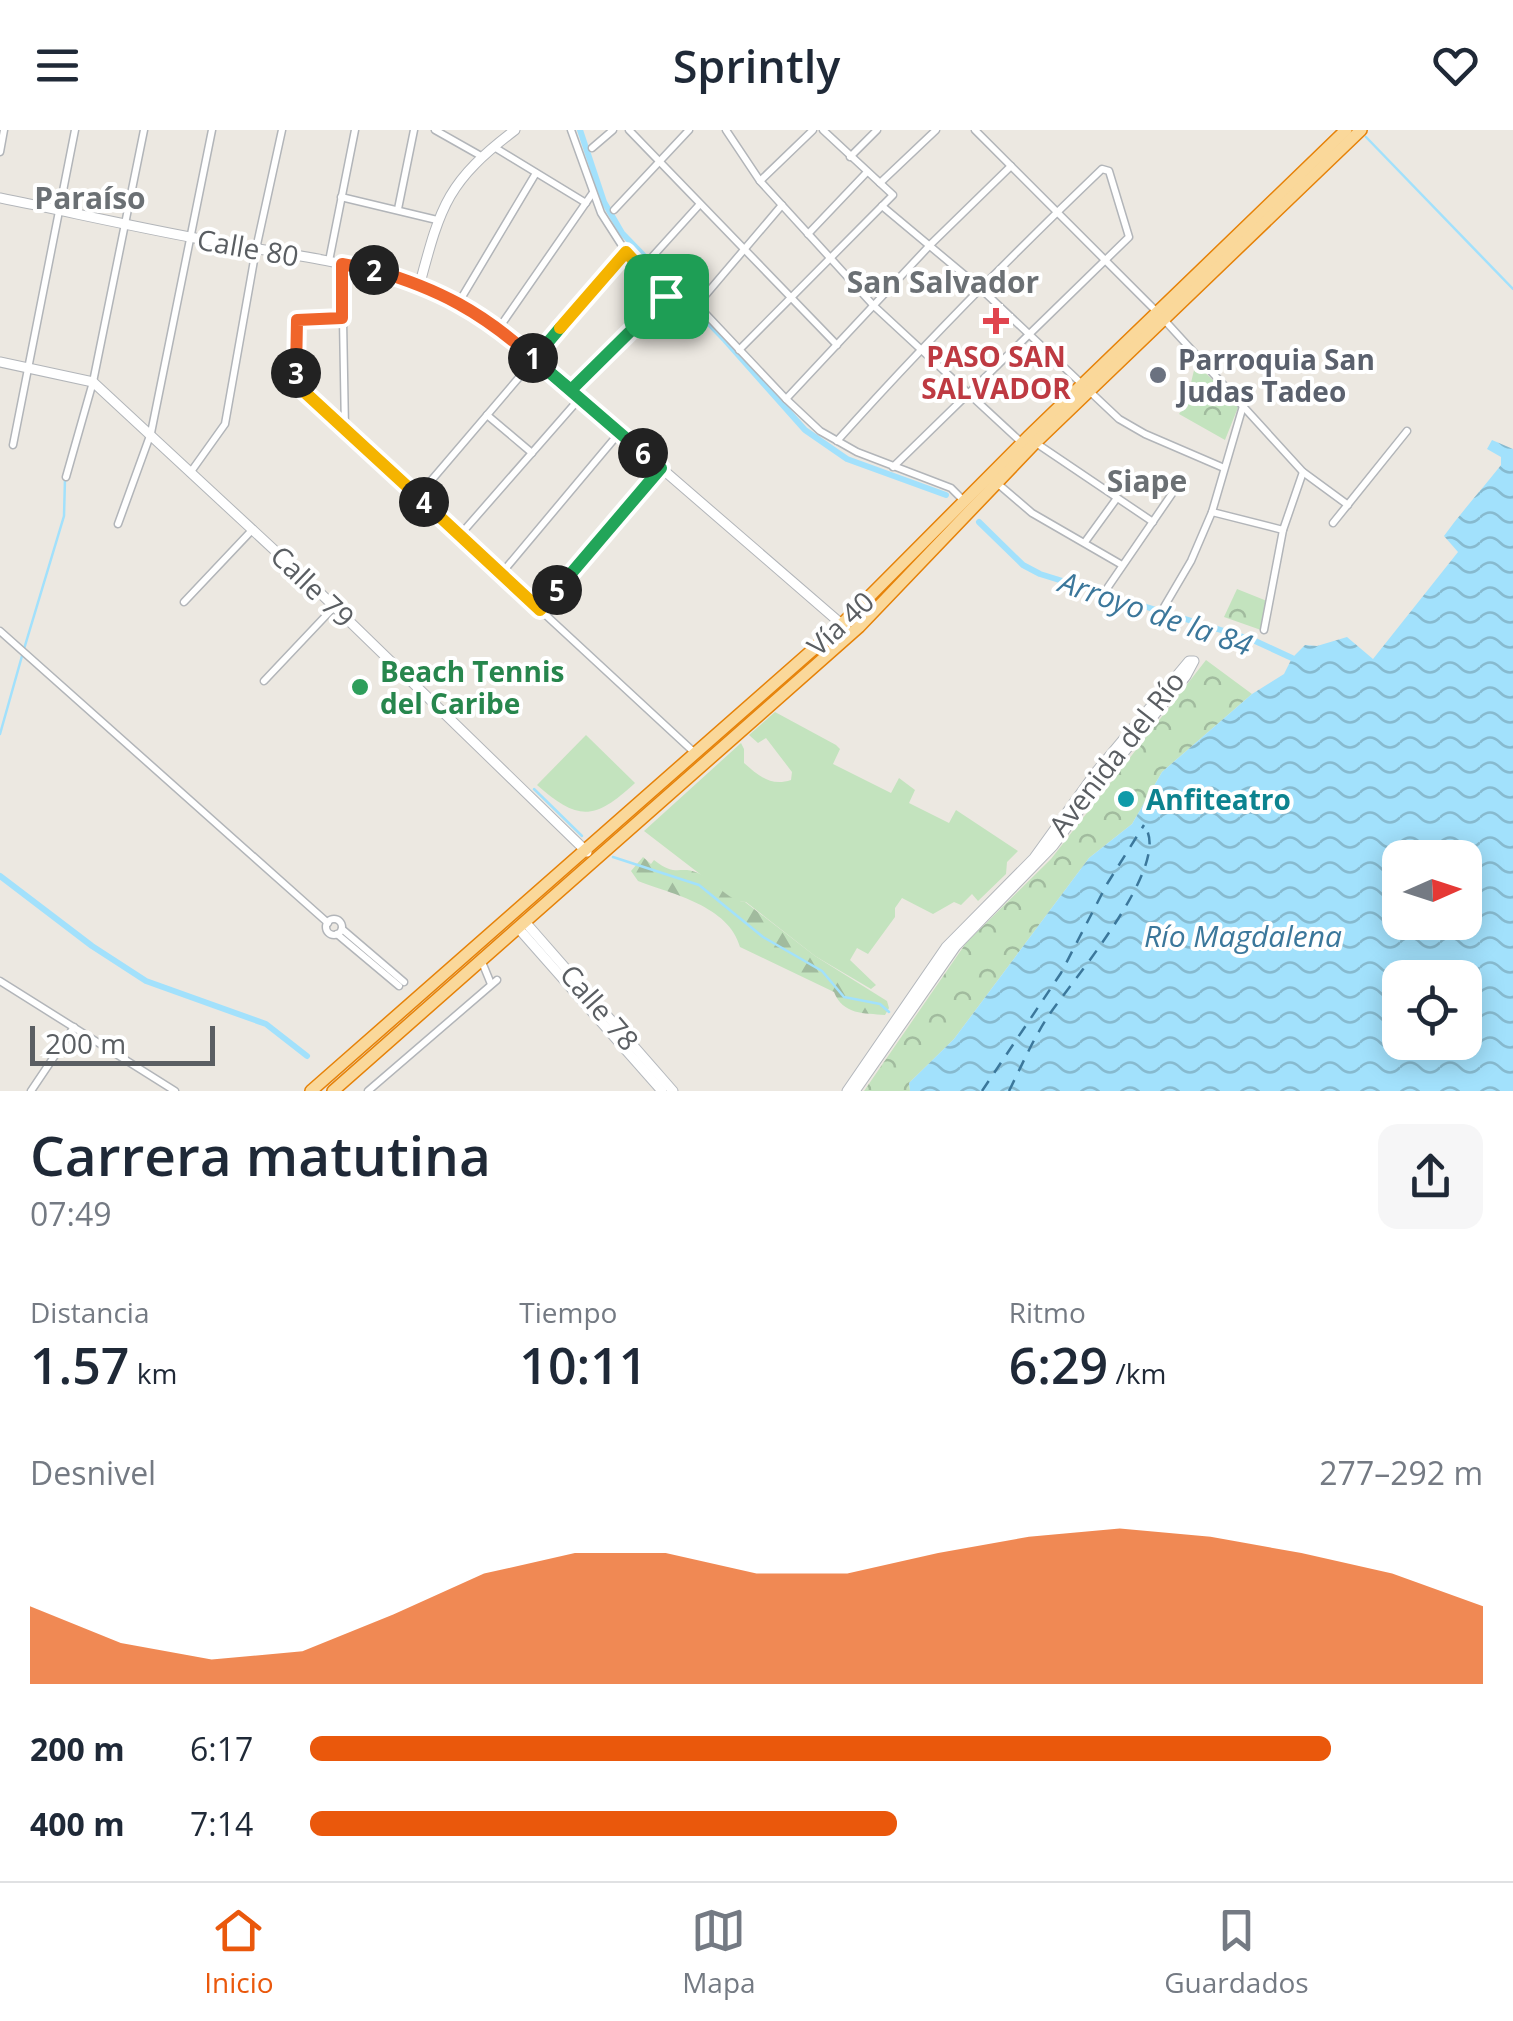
<!DOCTYPE html>
<html lang="es">
<meta charset="utf-8">
<style>
:root{--surface:#fff;--page:#f6f6f7;--text:#1f2937;--muted:#747a83;--line:#e0e1e3;--accent:#ea580c}
body{margin:0;font-family:"Open Sans",sans-serif;background:var(--page);color:var(--text);height:100vh;display:flex;flex-direction:column;font-size:38px;white-space:nowrap}
*{box-sizing:border-box;margin:0}
p{font-size:32px;color:var(--muted)}
.icon{flex:none;width:55px;height:55px;fill:none;stroke:currentColor;stroke-width:2;stroke-linecap:round;stroke-linejoin:round}
.map{position:relative;height:961px;overflow:hidden}
.side{display:flex;flex-direction:column;background:var(--surface);flex:1}
.side>*{flex:none}
.needle{width:65px;rotate:87deg}
.buttons{position:absolute;left:1382px;top:710px;display:grid;gap:20px}
.buttons a{display:grid;place-items:center;width:100px;height:100px;border-radius:20px;background:var(--surface);box-shadow:0 5px 25px #0003;font-size:50px}
.scale{position:absolute;left:30px;bottom:25px;width:185px;box-sizing:border-box;padding-left:10px;border:5px solid #5a5e62;border-top:0;font-size:28px;line-height:35px;white-space:nowrap;color:#5a5e62;-webkit-text-stroke:8px #fff;paint-order:stroke}
.pin{position:absolute;display:grid;place-items:center;width:85px;height:85px;color:#fff;margin:-42px;border-radius:20px;box-shadow:0 5px 15px #0006}
.km{position:absolute;width:50px;height:50px;margin:-25px;border-radius:50%;background:#222;color:#fff;font-size:28px;line-height:50px;text-align:center}
.round{display:grid;place-items:center;flex:none;width:105px;height:105px;border-radius:20px;background:var(--page)}
.summary{display:flex;align-items:center;justify-content:space-between;height:170px;padding:0 30px}
h1{font-size:55px;font-weight:600;line-height:75px}
.figures{display:grid;grid-template-columns:repeat(3,1fr);gap:15px;height:170px;padding:10px 30px}
.figures div{display:grid;align-content:center}
.figures b{font-size:50px;font-weight:600}
.figures small{font-size:28px;font-weight:400}
.figures p{font-size:28px}
.chart{height:280px;padding:20px 30px}
.chart p{display:flex;justify-content:space-between}
.chart svg{width:100%;height:180px;margin-top:10px;fill:var(--accent);opacity:.7}
ul{padding:0 30px;list-style:none;font-size:32px}
li{display:grid;grid-template-columns:160px 120px 1fr;align-items:center;height:75px}
li i{height:25px;border-radius:12px;background:var(--accent)}
header{display:flex;justify-content:space-between;align-items:center;height:130px;padding:0 30px;background:var(--surface);font-size:45px;font-weight:600}
.dock{display:flex;justify-content:space-around;align-items:center;height:140px;border-top:2px solid var(--line);background:var(--surface);font-size:28px;color:var(--muted)}
.dock a{display:grid;justify-items:center;gap:5px}
.dock .active{color:var(--accent)}
.map>svg:first-child{display:block}
</style>
<header><svg class="icon" aria-label="menu" viewBox="0 0 24 24"><path d="M4 6h16M4 12h16M4 18h16"/></svg>Sprintly<svg class="icon" aria-label="heart" viewBox="0 0 24 24"><path d="M12 20l-8-8c-3-5 5-10 8-4 3-6 11-1 8 4z"/></svg></header>
<div class="map">
<svg width="1513" height="961" viewBox="0 0 1513 961">
<defs>
<pattern id="forest-firs" width="22" height="20" patternUnits="userSpaceOnUse" patternTransform="scale(2.5)"><rect width="22" height="20" fill="#c3e3be"/><path d="M5 1l3.5 6h-7zM16 11l3.5 6h-7z" fill="#a1bb9e"/></pattern>
<pattern id="park-crowns" width="20" height="18" patternUnits="userSpaceOnUse" patternTransform="scale(2.5)"><rect width="20" height="18" fill="#c3e3be"/><path d="M2 6a3 3 0 1 1 6 0M12 15a3 3 0 1 1 6 0" fill="none" stroke="#a1bb9e"/></pattern>
<pattern id="water-waves" width="16" height="10" patternUnits="userSpaceOnUse" patternTransform="scale(2.5)"><rect width="16" height="10" fill="#a2e1fc"/><path d="M0 5q4-4 8 0t8 0" fill="none" stroke="#87bacf"/></pattern>
</defs>
<rect width="100%" height="100%" fill="#ece8e1"/>
<g fill="#c3e3be">
<path d="M775 582 836 615 840 619 833 634 891 663 899 648 915 660 909 673 949 693 956 680 1018 721 1007 732 1006 744 978 771 972 764 961 775 954 772 933 784 902 768 895 778V787L868 824 857 818 850 830 876 855 871 859 815 826 746 772 735 771 644 701 741 613 744 619V633C758 645 770 657 791 650L792 642 766 608 758 613 749 605Z"/>
<path d="M586 605 635 653C594 691 578 691 537 655Z"/>
</g>
<path fill="url(#forest-firs)" d="M643 727 651 734 654 730C677 748 679 735 698 743 716 751 726 770 745 772L815 826 887 871 889 878 885 885C864 883 843 885 834 862L740 817C729 776 672 764 638 751L631 741Z"/>
<g fill="url(#park-crowns)">
<path d="M1196 234 1239 275 1225 310 1179 284C1190 271 1190 251 1196 234Z"/>
<path d="M1237 459 1267 471 1261 500 1224 487Z"/>
<path d="M1206 530 1252 564 1162 642 1132 694 1089 728 954 909 909 953 910 961H864L966 813 1051 729Z"/>
</g>
<path fill="url(#water-waves)" fill-rule="evenodd" d="M1492 310 1513 319V961H910L909 953 954 909 1089 728 1132 694 1162 642 1252 564 1284 544 1292 528 1305 515 1317 516 1347 507 1373 529 1458 422 1444 406C1462 381 1484 357 1501 335V327L1487 319ZM1400 728H1465V792H1400ZM1400 848H1465V912H1400Z"/>
<g fill="none" stroke-linecap="round" stroke-linejoin="round">
<g stroke="#a2e1fc" stroke-width="2.5">
<path d="M1366 7 1513 159"/>
<path d="M24 519 64 386 65 349"/>
<path d="M0 604 22 526"/>
<path d="M534 659 582 706"/>
<path d="M613 727 699 755 763 807 822 841 844 867 880 874 889 882"/>
</g>
<g stroke="#a2e1fc" stroke-width="6">
<path d="M580 0 604 72 622 103 725 210 805 300 847 329 946 365"/>
<path d="M979 392 1023 435 1040 444 1253 510 1292 528"/>
<path d="M0 746 92 816 146 851 266 894 307 926"/>
</g>
<g stroke="#3b779b" stroke-width="2.5" stroke-dasharray="12 10" stroke-linecap="butt">
<path d="M982 961 1061 843 1107 754 1144 695"/>
<path d="M1009 961C1022 935 1033 909 1049 885 1072 851 1172 735 1145 697"/>
</g>
<g stroke="#b2b5b9" stroke-width="9">
<g id="minor">
<path d="M435 0 481 26"/>
<path d="M571 0 601 83 626 122 667 165 571 260"/>
<path d="M629 0 837 215"/>
<path d="M726 0 760 51 874 176 1021 312"/>
<path d="M975 0 1157 182 1303 342 1348 375"/>
<path d="M494 17 586 73"/>
<path d="M592 18 613 0"/>
<path d="M0 22 4 0"/>
<path d="M850 27 877 0"/>
<path d="M760 51 813 0"/>
<path d="M880 53 936 0"/>
<path d="M341 67 437 90"/>
<path d="M700 74 652 127 786 269 820 301 857 322 951 358 963 370"/>
<path d="M882 76 979 157 1119 289 1145 304 1224 338"/>
<path d="M398 79 414 0"/>
<path d="M614 80 689 0"/>
<path d="M808 104 867 42"/>
<path d="M329 131 355 0"/>
<path d="M342 134 345 300"/>
<path d="M459 172 536 43"/>
<path d="M697 175 782 75"/>
<path d="M341 188 297 190 298 256 696 624"/>
<path d="M499 198 592 64"/>
<path d="M739 220 893 65 823 0"/>
<path d="M786 269 931 114 1011 36"/>
<path d="M487 285 532 323"/>
<path d="M837 311C922 216 1010 127 1102 39L1109 41 1129 107 893 337"/>
<path d="M1033 311 1153 392"/>
<path d="M13 315 75 0"/>
<path d="M190 343 225 294 256 119 282 0"/>
<path d="M66 347 93 252 144 0"/>
<path d="M997 353 1032 383 1122 435"/>
<path d="M418 366 626 122"/>
<path d="M1212 382 1283 400"/>
<path d="M1333 393 1407 301"/>
<path d="M118 394 151 303 212 0"/>
<path d="M460 405 580 268"/>
<path d="M1085 412 1117 368"/>
<path d="M501 444 620 302"/>
<path d="M1108 457 1178 355"/>
<path d="M184 472 253 399"/>
<path d="M1164 477 1191 431 1212 382 1243 276"/>
<path d="M540 480 661 338"/>
<path d="M1264 500 1283 400 1303 342"/>
<path d="M0 501 328 793"/>
<path d="M264 551 334 477"/>
<circle cx="334" cy="797" r="8"/>
<path d="M342 799 404 852"/>
<path d="M337 804 399 856"/>
<path d="M482 832 491 854"/>
<path d="M0 851 175 961"/>
<path d="M31 961 74 897"/>
<path d="M368 961 497 850"/>
</g>
</g>
<g stroke="#b2b5b9" stroke-width="11">
<g id="tertiary">
<path d="M0 68C65 81 130 96 195 108 302 129 416 133 505 203L846 498"/>
<path d="M420 153C441 74 448 51 515 0"/>
<path d="M0 232 93 252 312 455 587 722"/>
</g>
</g>
<g stroke="#b3b7bc" stroke-width="11">
<g id="secondary">
<path d="M526 793 673 961"/>
<path d="M519 799 662 961"/>
<path d="M847 961 946 817 1034 728 1096 642 1189 531H1194L1186 546 1108 642 1053 716 956 816 855 961"/>
</g>
</g>
<g stroke="#e68208" stroke-width="14">
<g id="trunk">
<path d="M311 961 842 494 1028 307 1346 0"/>
<path d="M333 961 859 497 1035 313 1361 0"/>
</g>
</g>
<use href="#minor" stroke="#fff" stroke-width="6"/>
<use href="#tertiary" stroke="#fff" stroke-width="9"/>
<use href="#secondary" stroke="#fff" stroke-width="9"/>
<use href="#trunk" stroke="#fad89a" stroke-width="11"/>
</g>
<g fill="none" stroke-linecap="round" stroke-linejoin="round">
<g stroke="#fff" stroke-width="20">
<path id="split-1" d="M533 228 571 260 666 166"/>
</g>
<g stroke="#fff" stroke-width="20">
<path id="split-2" d="M374 140C439 159 482 182 533 228"/>
</g>
<g stroke="#fff" stroke-width="20">
<path id="split-3" d="M296 243 297 190 342 188V134L374 140"/>
</g>
<g stroke="#fff" stroke-width="20">
<path id="split-4" d="M296 243 298 256 424 372"/>
</g>
<g stroke="#fff" stroke-width="20">
<path id="split-5" d="M424 372 540 480 557 460"/>
</g>
<g stroke="#fff" stroke-width="20">
<path id="split-6" d="M557 460 661 338 643 323"/>
</g>
<g stroke="#fff" stroke-width="20">
<path id="split-7" d="M560 198 534 229 643 323"/>
</g>
<g stroke="#fff" stroke-width="20">
<path id="split-8" d="M560 198 626 122 666 166"/>
</g>
<use href="#split-1" stroke="#22a559" stroke-width="12"/>
<use href="#split-2" stroke="#f0652b" stroke-width="12"/>
<use href="#split-3" stroke="#f0652b" stroke-width="12"/>
<use href="#split-4" stroke="#f5b400" stroke-width="12"/>
<use href="#split-5" stroke="#f5b400" stroke-width="12"/>
<use href="#split-6" stroke="#22a559" stroke-width="12"/>
<use href="#split-7" stroke="#22a559" stroke-width="12"/>
<use href="#split-8" stroke="#f5b400" stroke-width="12"/>
</g>
<path fill="#e0444e" stroke="#fff" stroke-width="4" d="M991 176h10v10h10v10h-10v10h-10v-10h-10v-10h10z"/>
<circle fill="#6b7280" stroke="#fff" stroke-width="4" cx="1158" cy="245" r="10"/>
<circle fill="#2e9e5b" stroke="#fff" stroke-width="4" cx="360" cy="557" r="10"/>
<circle fill="#0f9aa8" stroke="#fff" stroke-width="4" cx="1126" cy="669" r="10"/>
<g text-anchor="middle" dominant-baseline="central" stroke-width="8" stroke-linejoin="round" paint-order="stroke">
<g font-size="28" fill="#5a5e62" stroke="#fff">
<text transform="translate(248 117) rotate(10)">Calle 80</text>
<text transform="translate(313 456) rotate(44)">Calle 79</text>
<text transform="translate(840 493) rotate(-43)">Vía 40</text>
<text transform="translate(1116 623) rotate(-52)">Avenida del Río</text>
<text transform="translate(600 877) rotate(49)">Calle 78</text>
</g>
<g font-size="28" font-weight="bold" fill="#be3a42" stroke="#fff">
<text x="996" y="226">PASO SAN<tspan x="996" dy="32">SALVADOR</tspan></text>
</g>
<g font-size="28" font-weight="bold" fill="#5b616d" stroke="#fff" text-anchor="start">
<text x="1178" y="229">Parroquia San<tspan x="1178" dy="32">Judas Tadeo</tspan></text>
</g>
<g font-size="28" font-weight="bold" fill="#27864d" stroke="#fff" text-anchor="start">
<text x="380" y="541">Beach Tennis<tspan x="380" dy="32">del Caribe</tspan></text>
</g>
<g font-size="28" font-weight="bold" fill="#0d838f" stroke="#fff" text-anchor="start">
<text x="1146" y="669">Anfiteatro</text>
</g>
<g font-size="30" font-weight="bold" fill="#6b7074" stroke="#fff">
<text x="90" y="67">Paraíso</text>
<text x="943" y="151">San Salvador</text>
<text x="1147" y="350">Siape</text>
</g>
<g font-size="30" font-style="italic" fill="#3b779b" stroke="#fff">
<text transform="translate(1156 483) rotate(19)">Arroyo de la 84</text>
<text x="1243" y="805">Río Magdalena</text>
</g>
</g>
</svg>
<div class="buttons">
<a><svg class="needle" viewBox="-14 -14 28 28"><path d="M0-13l5 13h-10z" fill="#e53935"/><path d="M0 13l5-13h-10z" fill="#747a83"/></svg></a>
<a><svg class="icon" aria-label="locate" viewBox="0 0 24 24"><circle cx="12" cy="12" r="6"/><path d="M12 2v4M12 18v4M2 12h4M18 12h4"/></svg></a>
</div>
<div class="scale">200 m</div>
<div class="pin" style="left:666px;top:166px;background:#1e9e55"><svg class="icon" aria-label="arrive" viewBox="0 0 24 24"><path d="M6 21V4h12l-3 4 3 4H6"/></svg></div>
<b class="km" style="left:533px;top:228px">1</b>
<b class="km" style="left:374px;top:140px">2</b>
<b class="km" style="left:296px;top:243px">3</b>
<b class="km" style="left:424px;top:372px">4</b>
<b class="km" style="left:557px;top:460px">5</b>
<b class="km" style="left:643px;top:323px">6</b>
</div>
<section class="side">
<div class="summary"><div><h1>Carrera matutina</h1><p>07:49</p></div><a class="round"><svg class="icon" aria-label="share" viewBox="0 0 24 24"><path d="M12 15V3M7 8l5-5 5 5M5 13v7h14v-7"/></svg></a></div>
<div class="figures">
<div><p>Distancia</p><b>1.57<small> km</small></b></div>
<div><p>Tiempo</p><b>10:11</b></div>
<div><p>Ritmo</p><b>6:29<small> /km</small></b></div>
</div>
<div class="chart"><p><span>Desnivel</span>277–292 m</p>
<svg viewBox="0 0 160 44" preserveAspectRatio="none"><path d="M0 44V25L10 34L20 38L30 36L40 27L50 17L60 12L70 12L80 17L90 17L100 12L110 8L120 6L130 8L140 12L150 17L160 25V44z"/></svg>
</div>
<ul>
<li><b>200 m</b>6:17<i style="width:87%"></i></li>
<li><b>400 m</b>7:14<i style="width:50%"></i></li>
</ul>
</section>
<nav class="dock">
<a class="active"><svg class="icon" aria-label="home" viewBox="0 0 24 24"><path d="M3 11l9-7 9 7M6 9v11h12V9"/></svg>Inicio</a>
<a><svg class="icon" aria-label="map" viewBox="0 0 24 24"><path d="M3 6l6-2 6 2 6-2v14l-6 2-6-2-6 2zM9 4v14M15 6v14"/></svg>Mapa</a>
<a><svg class="icon" aria-label="saved" viewBox="0 0 24 24"><path d="M7 4h10v16l-5-4-5 4z"/></svg>Guardados</a>
</nav>
